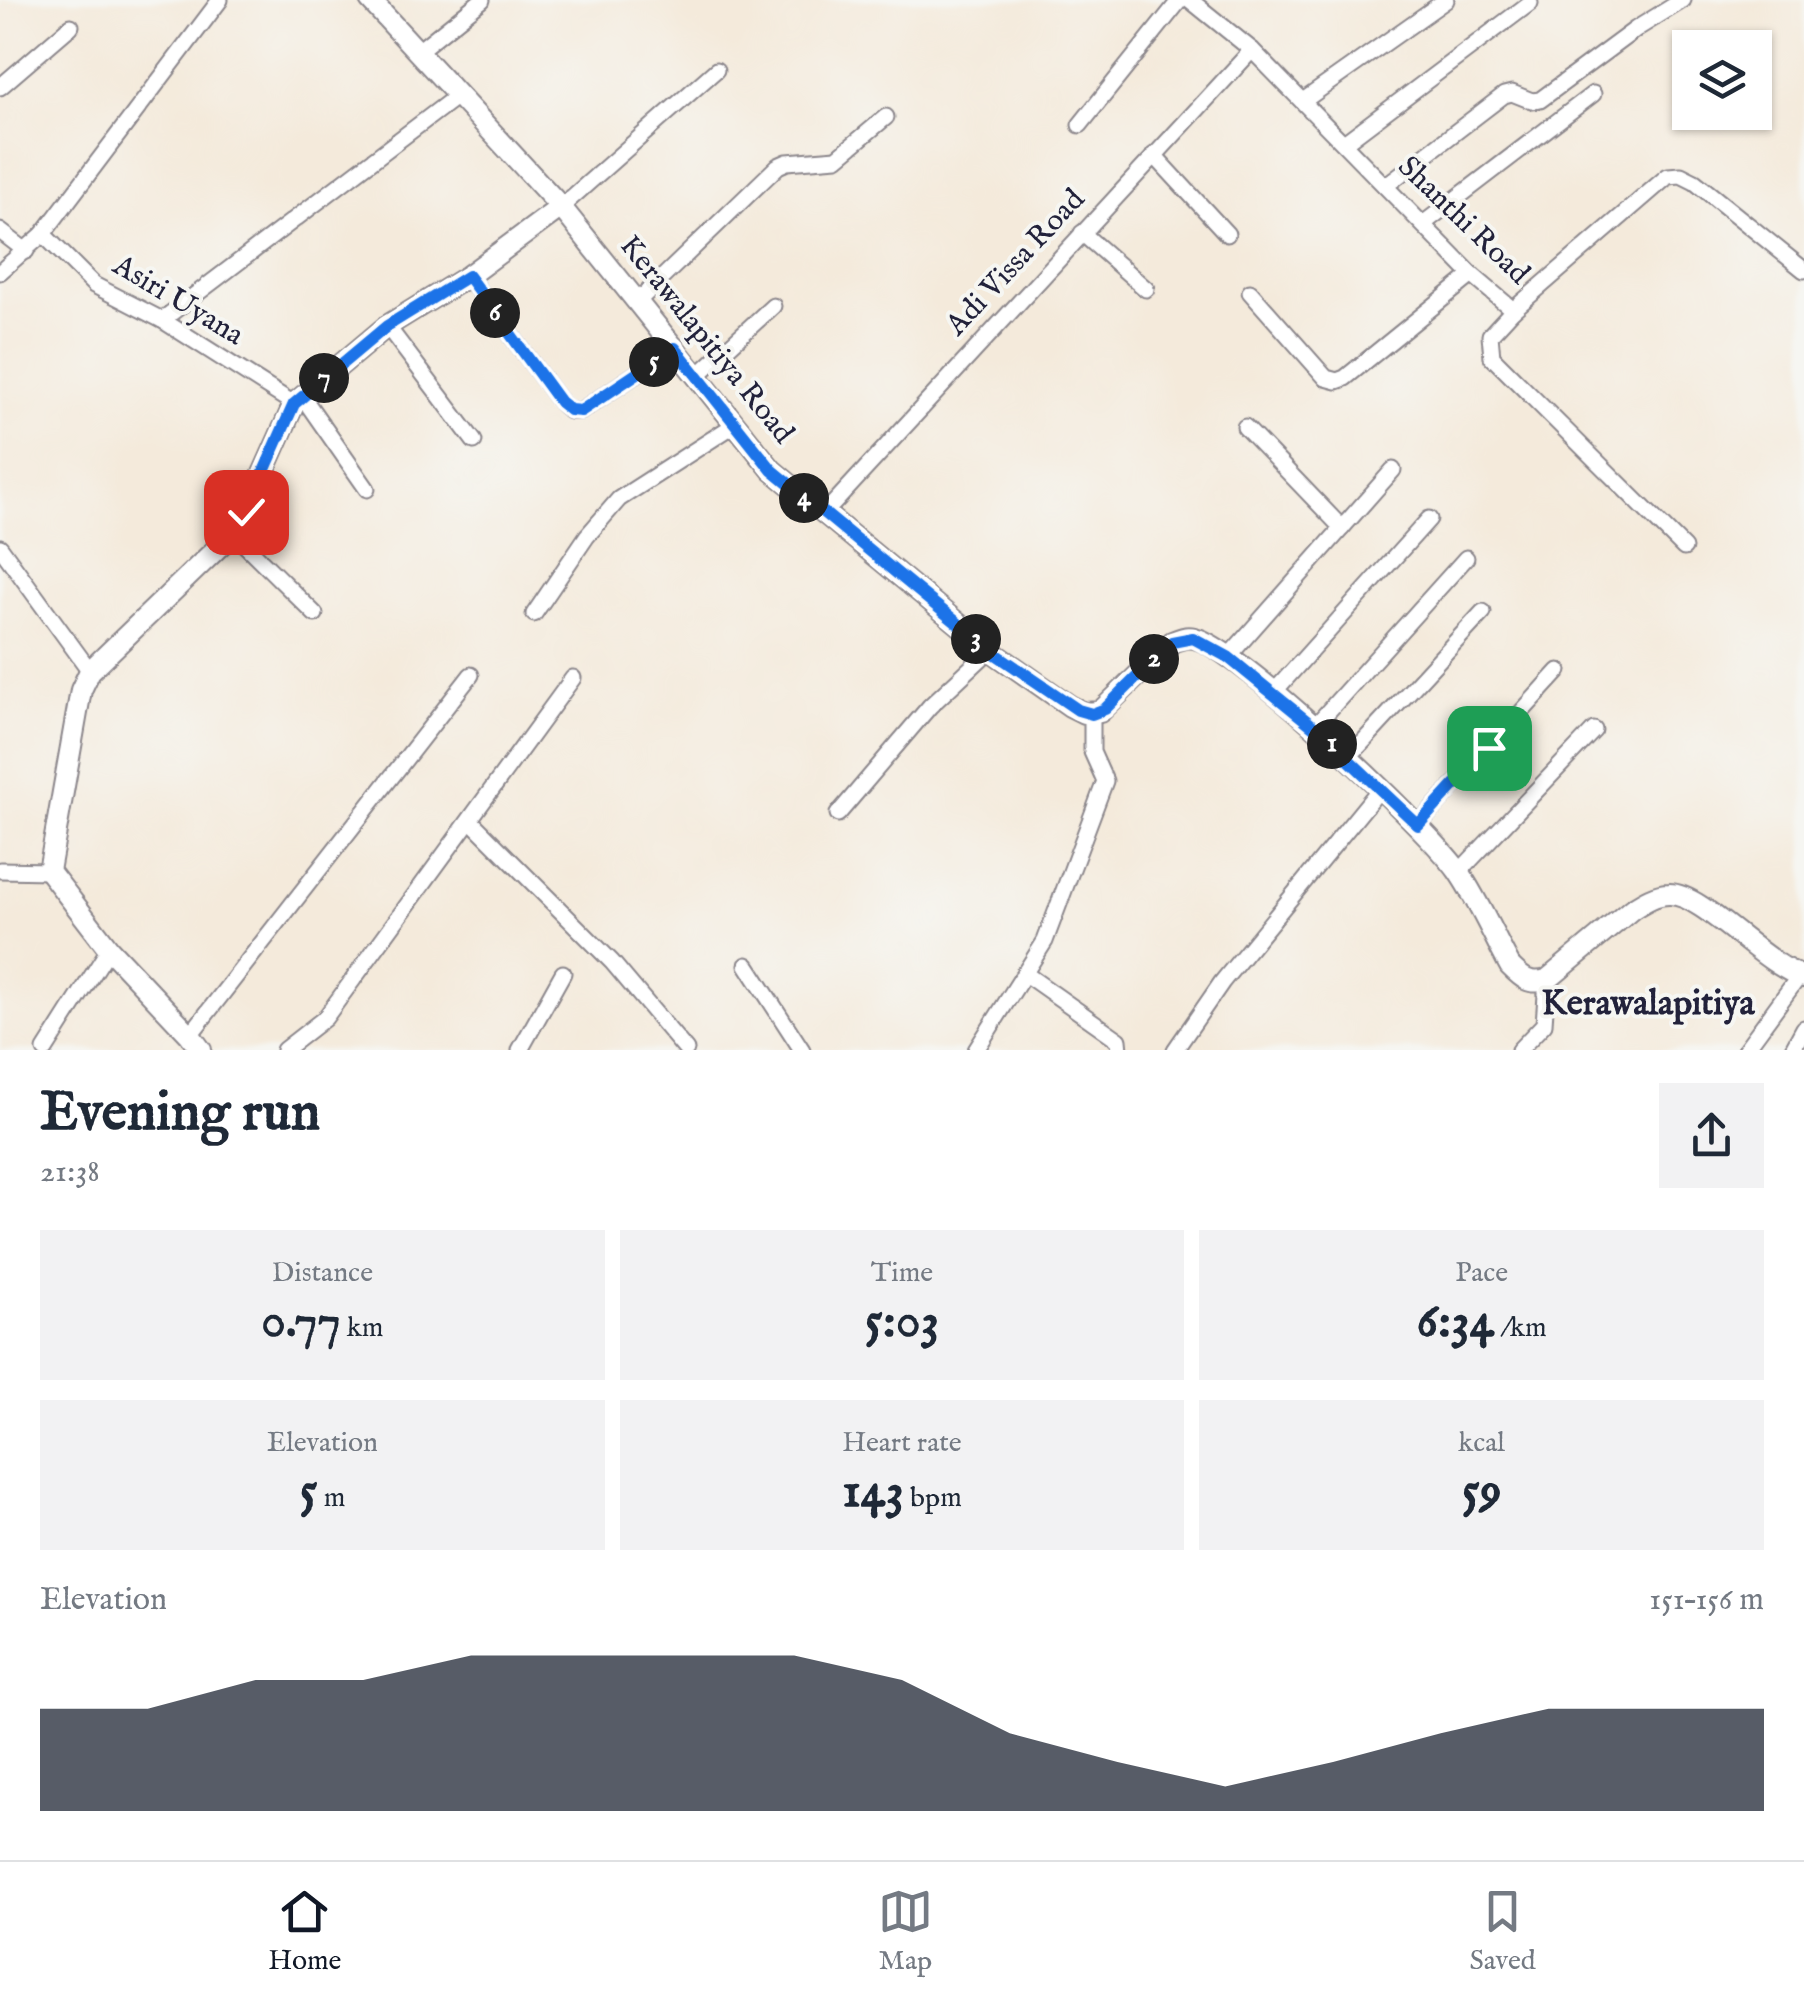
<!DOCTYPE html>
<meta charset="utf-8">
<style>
:root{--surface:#fff;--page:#f2f2f3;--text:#1f2937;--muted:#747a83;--line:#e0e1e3;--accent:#111827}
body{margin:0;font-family:"IM FELL English",serif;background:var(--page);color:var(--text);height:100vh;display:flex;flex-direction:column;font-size:38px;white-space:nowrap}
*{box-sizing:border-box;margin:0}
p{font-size:32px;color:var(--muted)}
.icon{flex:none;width:55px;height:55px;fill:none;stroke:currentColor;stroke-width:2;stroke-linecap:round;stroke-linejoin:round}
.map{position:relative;height:1050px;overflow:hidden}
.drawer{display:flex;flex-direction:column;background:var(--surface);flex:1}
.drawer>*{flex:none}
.buttons{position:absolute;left:1672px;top:30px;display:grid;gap:20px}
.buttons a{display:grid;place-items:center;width:100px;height:100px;border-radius:0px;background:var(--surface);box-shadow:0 2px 8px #0004;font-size:50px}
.pin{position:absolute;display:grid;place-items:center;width:85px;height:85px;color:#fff;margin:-42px;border-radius:20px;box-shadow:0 5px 15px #0006}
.km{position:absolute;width:50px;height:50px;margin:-25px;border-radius:50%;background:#222;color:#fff;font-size:28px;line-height:50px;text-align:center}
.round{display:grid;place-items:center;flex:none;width:105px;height:105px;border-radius:0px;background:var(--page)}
.headline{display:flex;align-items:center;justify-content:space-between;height:170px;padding:0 40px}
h1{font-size:55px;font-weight:700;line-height:75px}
.figures{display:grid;grid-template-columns:repeat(3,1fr);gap:15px;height:170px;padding:10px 40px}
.figures div{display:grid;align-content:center;border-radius:0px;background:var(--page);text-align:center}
.figures b{font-size:50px;font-weight:700}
.figures small{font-size:28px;font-weight:400}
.figures p{font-size:28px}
.chart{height:280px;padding:20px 40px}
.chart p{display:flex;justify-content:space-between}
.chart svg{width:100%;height:180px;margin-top:10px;fill:var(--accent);opacity:.7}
.tab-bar{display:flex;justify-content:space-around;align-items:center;height:140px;border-top:2px solid var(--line);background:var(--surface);font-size:28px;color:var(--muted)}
.tab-bar a{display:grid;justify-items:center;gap:5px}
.tab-bar .on{color:var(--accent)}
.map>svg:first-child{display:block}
</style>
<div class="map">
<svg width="1804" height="1050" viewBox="0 0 1804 1050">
<rect width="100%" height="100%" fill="#f6f6f2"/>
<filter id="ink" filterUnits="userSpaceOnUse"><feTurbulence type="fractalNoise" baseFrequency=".01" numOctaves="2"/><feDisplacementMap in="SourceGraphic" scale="20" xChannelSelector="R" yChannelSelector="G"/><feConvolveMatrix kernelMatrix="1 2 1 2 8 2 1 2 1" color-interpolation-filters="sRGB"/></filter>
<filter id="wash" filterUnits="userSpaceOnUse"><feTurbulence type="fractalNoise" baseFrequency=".0048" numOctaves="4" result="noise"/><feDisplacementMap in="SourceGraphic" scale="40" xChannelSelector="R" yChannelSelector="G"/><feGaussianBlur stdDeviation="2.25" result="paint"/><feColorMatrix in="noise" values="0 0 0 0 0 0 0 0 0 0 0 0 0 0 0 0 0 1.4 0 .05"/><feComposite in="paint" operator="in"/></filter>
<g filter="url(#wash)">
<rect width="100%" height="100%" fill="#f4eadb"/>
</g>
<g filter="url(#ink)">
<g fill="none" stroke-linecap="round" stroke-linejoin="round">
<g stroke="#8b868b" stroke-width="19">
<g id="street">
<path d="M1190 0 1252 50 1472 275 1513 310 1668 176 1681 175 1695 182 1804 270"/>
<path d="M417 52 482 0"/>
<path d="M0 87 71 26"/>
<path d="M1303 101 1446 0"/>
<path d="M1080 125 1180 0"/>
<path d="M1344 143 1530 3"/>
<path d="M1154 155 1227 234"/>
<path d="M1385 186 1504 95 1512 93 1532 101 1540 100 1636 29 1683 0"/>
<path d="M561 207 716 70"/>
<path d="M1423 224 1593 94"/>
<path d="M0 231 26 251"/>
<path d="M1082 233 1146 289"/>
<path d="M43 234 94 285 162 320 294 404"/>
<path d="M0 272 43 234 220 0"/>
<path d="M468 276 560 402 570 411H581L675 348"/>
<path d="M1250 292 1326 378 1337 381 1345 378 1472 275"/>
<path d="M638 301 778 166 787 162 837 158 886 117"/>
<path d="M1513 310 1490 335 1492 357 1684 548"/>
<path d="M162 320 457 96"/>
<path d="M387 326 474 441"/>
<path d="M697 376 773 306"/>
<path d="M302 396 367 489"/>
<path d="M1245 427 1342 528"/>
<path d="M823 515 1252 50"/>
<path d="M233 533 315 614"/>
<path d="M0 547 90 671"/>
<path d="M534 614 587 536 619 499 734 425"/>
<path d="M1228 657 1393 470"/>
<path d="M1273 693 1429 519"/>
<path d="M1314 727 1466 558"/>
<path d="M1347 759 1483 612"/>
<path d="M838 814 930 706 990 650"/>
<path d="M470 820 612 962 686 1050"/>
<path d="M1418 825 1559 671"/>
<path d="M0 870 49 871"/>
<path d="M1459 872 1594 730"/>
<path d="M747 965 802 1050"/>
<path d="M1024 973 1119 1040 1120 1050"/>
<path d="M190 1035 471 675"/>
<path d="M45 1050 109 949"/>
<path d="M284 1050 325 1018 573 678"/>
<path d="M520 1050 563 973"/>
<path d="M976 1050 1045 941 1105 781 1092 752V714"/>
<path d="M1175 1050 1222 982 1379 790"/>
<path d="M1519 1050 1544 1024 1547 980"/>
<path d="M1745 1050 1800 975"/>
<path d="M1792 1050 1804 1028"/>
</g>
</g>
<g stroke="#8b868b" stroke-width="24">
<g id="secondary">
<path d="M370 0 561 207 772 470 990 650 1070 706 1084 713 1100 712 1172 642C1179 639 1186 636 1194 638 1237 646 1429 830 1458 871 1478 900 1493 935 1510 966 1522 978 1529 985 1547 980L1632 909C1643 902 1655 894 1669 894 1702 893 1763 965 1804 977"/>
<path d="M201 1050 190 1035 109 949 49 871 81 690 90 671 233 533 246 512 294 404 387 326 468 276 561 207"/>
</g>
</g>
<use href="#street" stroke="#fff" stroke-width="15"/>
<use href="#secondary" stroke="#fff" stroke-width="20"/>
</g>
</g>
<g fill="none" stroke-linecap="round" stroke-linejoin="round" filter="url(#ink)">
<g stroke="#fff" stroke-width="20">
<path id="route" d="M246 512 294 404 387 326 468 276 560 402 570 410 581 411 675 348 772 470 990 650 1078 710 1092 714 1105 709 1172 642 1193 638 1228 657 1314 727 1418 825 1489 748"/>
</g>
<use href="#route" stroke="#1a73e8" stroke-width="12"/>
</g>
<g text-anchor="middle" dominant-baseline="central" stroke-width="8" stroke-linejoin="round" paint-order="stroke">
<g font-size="30" fill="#22223b" stroke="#f6f6f2">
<text transform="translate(1463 221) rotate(44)">Shanthi Road</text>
<text transform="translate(1016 263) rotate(-47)">Adi Vissa Road</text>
<text transform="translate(178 301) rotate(31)">Asiri Uyana</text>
<text transform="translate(706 340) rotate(51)">Kerawalapitiya Road</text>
</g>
<g font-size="35" font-weight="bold" fill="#22223b" stroke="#f6f6f2">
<text x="1648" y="1004">Kerawalapitiya</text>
</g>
</g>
</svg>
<div class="buttons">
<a><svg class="icon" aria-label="layers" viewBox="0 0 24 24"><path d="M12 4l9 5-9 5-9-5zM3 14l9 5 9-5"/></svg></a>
</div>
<div class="pin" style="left:1489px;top:748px;background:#1e9e55"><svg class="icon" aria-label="arrive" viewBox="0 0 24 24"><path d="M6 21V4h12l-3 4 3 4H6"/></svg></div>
<div class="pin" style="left:246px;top:512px;background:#d93025"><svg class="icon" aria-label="check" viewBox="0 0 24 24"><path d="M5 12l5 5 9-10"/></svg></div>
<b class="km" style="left:1332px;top:744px">1</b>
<b class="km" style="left:1154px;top:659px">2</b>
<b class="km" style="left:976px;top:639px">3</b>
<b class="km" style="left:804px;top:498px">4</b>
<b class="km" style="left:654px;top:362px">5</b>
<b class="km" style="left:495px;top:313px">6</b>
<b class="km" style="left:324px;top:378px">7</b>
</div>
<section class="drawer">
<div class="headline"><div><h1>Evening run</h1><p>21:38</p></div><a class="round"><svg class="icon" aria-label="share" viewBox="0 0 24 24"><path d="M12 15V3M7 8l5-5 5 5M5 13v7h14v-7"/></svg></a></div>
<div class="figures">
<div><p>Distance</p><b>0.77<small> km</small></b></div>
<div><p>Time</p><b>5:03</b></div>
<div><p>Pace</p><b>6:34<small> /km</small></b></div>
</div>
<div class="figures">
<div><p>Elevation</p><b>5<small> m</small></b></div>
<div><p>Heart rate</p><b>143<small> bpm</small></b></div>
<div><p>kcal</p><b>59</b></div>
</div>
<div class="chart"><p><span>Elevation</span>151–156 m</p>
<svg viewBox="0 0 160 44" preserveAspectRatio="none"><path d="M0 44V19L10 19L20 12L30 12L40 6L50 6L60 6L70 6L80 12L90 25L100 32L110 38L120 32L130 25L140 19L150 19L160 19V44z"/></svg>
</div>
</section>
<nav class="tab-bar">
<a class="on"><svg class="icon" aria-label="home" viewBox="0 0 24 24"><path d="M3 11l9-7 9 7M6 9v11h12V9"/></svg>Home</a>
<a><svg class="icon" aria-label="map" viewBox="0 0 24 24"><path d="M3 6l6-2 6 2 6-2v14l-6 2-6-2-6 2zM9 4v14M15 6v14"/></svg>Map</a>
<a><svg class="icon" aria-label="saved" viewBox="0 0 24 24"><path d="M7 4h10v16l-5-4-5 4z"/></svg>Saved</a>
</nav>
